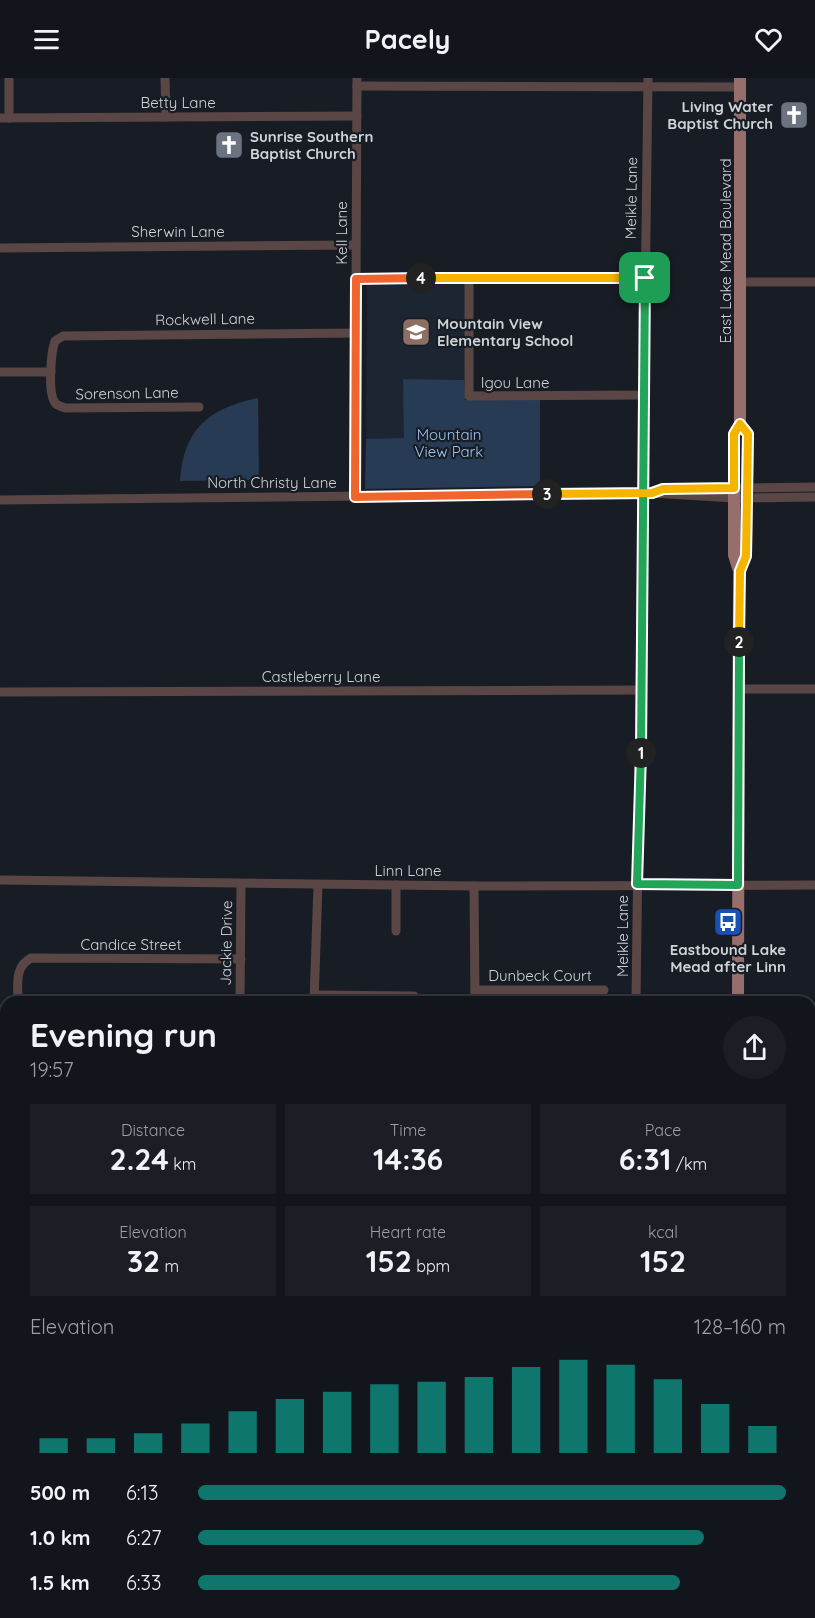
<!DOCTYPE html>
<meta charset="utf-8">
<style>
:root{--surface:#12161c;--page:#1b1f25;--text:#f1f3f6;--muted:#9c9fa3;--line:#31353b;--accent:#0f766e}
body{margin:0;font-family:Quicksand,sans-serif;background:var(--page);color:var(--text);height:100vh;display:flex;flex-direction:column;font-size:22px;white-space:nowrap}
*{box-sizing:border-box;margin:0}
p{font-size:20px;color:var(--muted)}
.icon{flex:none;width:33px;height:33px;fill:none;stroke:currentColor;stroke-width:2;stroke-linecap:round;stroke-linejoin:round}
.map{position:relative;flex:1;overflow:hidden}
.drawer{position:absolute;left:0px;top:918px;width:816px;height:622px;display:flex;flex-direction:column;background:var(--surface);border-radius:18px 18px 0 0;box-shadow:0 3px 9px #0003,0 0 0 2px var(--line)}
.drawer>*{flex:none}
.pin{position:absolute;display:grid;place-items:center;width:51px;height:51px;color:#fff;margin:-26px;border-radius:12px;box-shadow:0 3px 9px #0006}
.km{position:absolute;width:30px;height:30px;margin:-15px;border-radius:50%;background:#222;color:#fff;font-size:16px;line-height:30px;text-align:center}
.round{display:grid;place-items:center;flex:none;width:63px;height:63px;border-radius:32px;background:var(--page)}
.head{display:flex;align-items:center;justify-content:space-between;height:102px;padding:0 30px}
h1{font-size:33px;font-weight:700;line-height:45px}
.stats{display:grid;grid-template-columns:repeat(3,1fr);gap:9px;height:102px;padding:6px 30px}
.stats div{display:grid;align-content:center;border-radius:0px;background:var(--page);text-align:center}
.stats b{font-size:30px;font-weight:700}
.stats small{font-size:16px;font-weight:400}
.stats p{font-size:16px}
.chart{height:168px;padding:12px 30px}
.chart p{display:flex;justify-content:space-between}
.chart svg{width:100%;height:108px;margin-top:6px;stroke:var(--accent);stroke-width:6}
ul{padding:0 30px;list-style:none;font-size:20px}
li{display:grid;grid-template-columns:96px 72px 1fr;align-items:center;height:45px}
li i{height:15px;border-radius:8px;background:var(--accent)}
header{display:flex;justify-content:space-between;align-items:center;height:78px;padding:0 30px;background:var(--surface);font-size:27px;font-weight:700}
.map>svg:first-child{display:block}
</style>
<header><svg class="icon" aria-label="menu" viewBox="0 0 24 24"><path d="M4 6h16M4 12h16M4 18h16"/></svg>Pacely<svg class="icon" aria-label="heart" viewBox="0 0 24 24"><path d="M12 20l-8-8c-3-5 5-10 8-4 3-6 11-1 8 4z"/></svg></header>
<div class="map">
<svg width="815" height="1540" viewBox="0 0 815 1540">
<rect width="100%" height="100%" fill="#181d25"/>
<path fill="#1c2532" d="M466 206 464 302 404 301V361H366L367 207Z"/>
<g fill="#283b54">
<path d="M403 301 464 302 465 322H540V408L365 411 366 361 404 360Z"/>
<path d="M258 320 259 402 180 403C183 351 209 330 258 320Z"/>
<rect x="810" y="1003" width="5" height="174"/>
</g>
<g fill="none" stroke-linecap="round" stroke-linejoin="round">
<g stroke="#3e465b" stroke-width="2">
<path d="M0 1167H6"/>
<path d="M810 1205H815"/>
</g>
<g stroke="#5a4645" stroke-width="9">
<path d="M9 0V40"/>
<path d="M165 0 166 39"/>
<path d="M357 8 740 9"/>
<path d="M0 40 357 38"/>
<path d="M0 170 356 167"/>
<path d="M469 200V318L644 317"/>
<path d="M356 201 645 200"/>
<path d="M740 204H815"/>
<path d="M0 294H51"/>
<path d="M199 329 65 330C65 330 57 327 56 326 47 317 51 274 55 263L63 258 356 255"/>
<path d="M654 414 663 411 815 409"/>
<path d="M355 419 357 0"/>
<path d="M0 422 652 415 734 420 815 419"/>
<path d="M739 611H815"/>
<path d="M0 614 641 612"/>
<path d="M0 802 474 808 815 807"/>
<path d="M396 807V853"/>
<path d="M474 808 475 924"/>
<path d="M475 912H604"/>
<path d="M314 917 414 918"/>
<path d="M18 924C18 907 14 889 31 880L241 881"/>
<path d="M240 924 241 806"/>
<path d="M314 924 318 807"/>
<path d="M636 924 648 0"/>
<path d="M0 981H6"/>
<path d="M810 998H815"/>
<path d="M810 1183H815"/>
<path d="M6 1190V1264"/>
<path d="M810 1252 815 1251"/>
<path d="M810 1268H815"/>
<path d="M0 1328 6 1327"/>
<path d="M810 1359 815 1366"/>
<path d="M810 1497 815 1505"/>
<path d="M443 1534V1540"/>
<path d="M256 1540V1534"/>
</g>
<g stroke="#966e6c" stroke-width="12">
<path d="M739 493 746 478 748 356 740 346"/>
<path d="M738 924 739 493 734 477V356L740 346V0"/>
<path d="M722 1540V1534"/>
</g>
</g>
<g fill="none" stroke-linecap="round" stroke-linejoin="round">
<g stroke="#fff" stroke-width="12">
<path id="split-1" d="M641 675 645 200"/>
</g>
<g stroke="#fff" stroke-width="12">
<path id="split-2" d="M641 675 637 806 738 807 739 564"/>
</g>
<g stroke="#fff" stroke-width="12">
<path id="split-3" d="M547 416 652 415 663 411 734 410V356L740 346 748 356 746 478 740 493 739 564"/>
</g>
<g stroke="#fff" stroke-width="12">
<path id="split-4" d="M421 200 356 201 355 419 547 416"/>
</g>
<g stroke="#fff" stroke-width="12">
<path id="split-5" d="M421 200H645"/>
</g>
<use href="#split-1" stroke="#22a559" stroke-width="8"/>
<use href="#split-2" stroke="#22a559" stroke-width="8"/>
<use href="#split-3" stroke="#f5b400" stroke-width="8"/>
<use href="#split-4" stroke="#f0652b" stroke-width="8"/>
<use href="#split-5" stroke="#f5b400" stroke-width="8"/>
</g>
<defs>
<g id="church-square" transform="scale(1.5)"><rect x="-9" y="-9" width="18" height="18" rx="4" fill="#6b7280" stroke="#181d25"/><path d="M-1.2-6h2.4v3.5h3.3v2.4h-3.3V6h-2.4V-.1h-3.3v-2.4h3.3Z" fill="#fff"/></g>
<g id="school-square" transform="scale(1.5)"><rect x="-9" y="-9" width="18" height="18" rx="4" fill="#8d6e63" stroke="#181d25"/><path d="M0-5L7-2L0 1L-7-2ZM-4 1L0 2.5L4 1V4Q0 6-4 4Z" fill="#fff"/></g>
<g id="bus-square" transform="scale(1.5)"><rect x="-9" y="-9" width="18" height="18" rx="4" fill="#1a4fb4" stroke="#181d25"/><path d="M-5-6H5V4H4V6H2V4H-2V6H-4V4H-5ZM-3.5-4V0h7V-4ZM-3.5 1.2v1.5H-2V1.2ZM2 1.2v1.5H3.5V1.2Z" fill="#fff"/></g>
</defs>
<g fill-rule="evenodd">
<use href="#church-square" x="794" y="37"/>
<use href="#church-square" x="229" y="67"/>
<use href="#school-square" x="416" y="254"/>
<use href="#bus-square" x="728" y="844"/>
</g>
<g text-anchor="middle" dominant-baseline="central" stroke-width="4.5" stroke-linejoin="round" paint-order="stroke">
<g font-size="15" fill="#cfd3d8" stroke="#181d25">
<text x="178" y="24">Betty Lane</text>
<text transform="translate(631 120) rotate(-89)">Meikle Lane</text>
<text x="178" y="153">Sherwin Lane</text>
<text transform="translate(341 155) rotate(-90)">Kell Lane</text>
<text transform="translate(725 173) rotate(-90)">East Lake Mead Boulevard</text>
<text transform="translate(205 241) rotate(-1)">Rockwell Lane</text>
<text x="515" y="304">Igou Lane</text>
<text transform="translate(127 315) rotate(-1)">Sorenson Lane</text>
<text x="272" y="404">North Christy Lane</text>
<text x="321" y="598">Castleberry Lane</text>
<text x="408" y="792">Linn Lane</text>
<text transform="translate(622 858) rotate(-90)">Meikle Lane</text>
<text transform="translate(226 865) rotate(-89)">Jackie Drive</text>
<text x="131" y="866">Candice Street</text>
<text x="540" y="897">Dunbeck Court</text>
</g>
<g font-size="15" font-weight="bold" fill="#cfd3d8" stroke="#181d25" text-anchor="start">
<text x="773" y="28" text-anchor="end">Living Water<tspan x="773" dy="17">Baptist Church</tspan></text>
<text x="250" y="58">Sunrise Southern<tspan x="250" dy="17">Baptist Church</tspan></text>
<text x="437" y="245">Mountain View<tspan x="437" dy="17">Elementary School</tspan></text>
<text x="728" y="871" text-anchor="middle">Eastbound Lake<tspan x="728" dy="17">Mead after Linn</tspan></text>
</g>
<g font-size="15" fill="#9cc6fe" stroke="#181d25">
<text x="449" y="356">Mountain<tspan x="449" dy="17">View Park</tspan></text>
</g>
</g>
</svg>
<div class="pin" style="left:645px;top:200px;background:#1e9e55"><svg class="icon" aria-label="arrive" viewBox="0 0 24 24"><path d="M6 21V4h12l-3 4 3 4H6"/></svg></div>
<b class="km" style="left:641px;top:675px">1</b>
<b class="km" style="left:739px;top:564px">2</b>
<b class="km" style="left:547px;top:416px">3</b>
<b class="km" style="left:421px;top:200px">4</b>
<section class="drawer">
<div class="head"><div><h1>Evening run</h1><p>19:57</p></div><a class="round"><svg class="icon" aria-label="share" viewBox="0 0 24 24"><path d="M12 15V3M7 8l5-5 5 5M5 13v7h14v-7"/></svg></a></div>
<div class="stats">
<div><p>Distance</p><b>2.24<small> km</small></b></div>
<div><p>Time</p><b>14:36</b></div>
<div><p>Pace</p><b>6:31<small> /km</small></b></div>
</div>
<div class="stats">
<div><p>Elevation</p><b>32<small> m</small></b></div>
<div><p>Heart rate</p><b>152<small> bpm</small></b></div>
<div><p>kcal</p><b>152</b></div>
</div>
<div class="chart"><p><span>Elevation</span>128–160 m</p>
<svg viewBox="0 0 160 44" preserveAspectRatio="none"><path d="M5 44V38M15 44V38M25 44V36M35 44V32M45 44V27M55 44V22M65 44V19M75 44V16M85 44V15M95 44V13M105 44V9M115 44V6M125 44V8M135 44V14M145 44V24M155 44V33"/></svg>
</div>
<ul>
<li><b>500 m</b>6:13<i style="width:100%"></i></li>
<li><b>1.0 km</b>6:27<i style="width:86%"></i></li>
<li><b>1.5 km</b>6:33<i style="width:82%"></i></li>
</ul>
</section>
</div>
